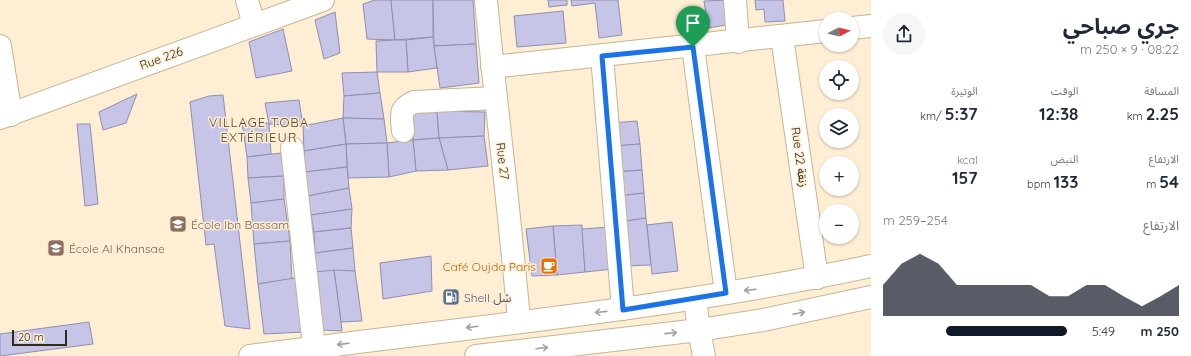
<!DOCTYPE html>
<html lang="ar">
<meta charset="utf-8">
<style>
:root{--surface:#fff;--page:#f6f6f7;--text:#1f2937;--muted:#747a83;--accent:#111827}
body{margin:0;font-family:Quicksand,"Noto Sans Arabic",sans-serif;background:var(--page);color:var(--text);direction:rtl;height:100vh;display:flex;flex-direction:column;font-size:15px;white-space:nowrap}
*{box-sizing:border-box;margin:0}
p{font-size:13px;color:var(--muted)}
.icon{flex:none;width:22px;height:22px;fill:none;stroke:currentColor;stroke-width:2;stroke-linecap:round;stroke-linejoin:round}
.map{position:relative;flex:1;overflow:hidden;direction:ltr}
.panel{display:flex;flex-direction:column;background:var(--surface);width:320px}
.panel>*{flex:none}
.needle{width:26px;rotate:83deg}
.buttons{position:absolute;left:819px;top:12px;display:grid;gap:8px}
.buttons a{display:grid;place-items:center;width:40px;height:40px;border-radius:50%;background:var(--surface);box-shadow:0 1px 3px #0004;font-size:20px}
.scale{position:absolute;left:12px;bottom:10px;width:55px;box-sizing:border-box;padding-left:4px;border:2px solid #322a1d;border-top:0;font-size:11px;line-height:14px;white-space:nowrap;color:#322a1d;-webkit-text-stroke:3px #feeed3;paint-order:stroke}
.pin{position:absolute;display:grid;place-items:center;width:34px;height:34px;color:#fff;margin:-41px -17px;border-radius:50% 50% 50% 0;rotate:-45deg;box-shadow:0 0 4px #0007}
.pin .icon{rotate:45deg}
.round{display:grid;place-items:center;flex:none;width:42px;height:42px;border-radius:21px;background:var(--page)}
.headline{display:flex;align-items:center;justify-content:space-between;height:68px;padding:0 12px}
h1{font-size:22px;font-weight:700;line-height:30px}
.figures{display:grid;grid-template-columns:repeat(3,1fr);gap:6px;height:68px;padding:4px 12px}
.figures div{display:grid;align-content:center}
.figures b{font-size:17px;font-weight:700}
.figures small{font-size:11px;font-weight:400}
.figures p{font-size:11px}
.chart{height:112px;padding:8px 12px}
.chart p{display:flex;justify-content:space-between}
.chart svg{width:100%;height:72px;margin-top:4px;fill:var(--accent);opacity:.7}
ul{padding:0 12px;list-style:none;font-size:13px}
li{display:grid;grid-template-columns:64px 48px 1fr;align-items:center;height:30px}
li i{height:10px;border-radius:5px;background:var(--accent)}
main{display:flex;flex:1;min-height:0}
.map>svg:first-child{display:block}
</style>
<main>
<section class="panel">
<div class="headline"><div><h1>جري صباحي</h1><p>08:22 · 9 × 250 m</p></div><a class="round"><svg class="icon" aria-label="share" viewBox="0 0 24 24"><path d="M12 15V3M7 8l5-5 5 5M5 13v7h14v-7"/></svg></a></div>
<div class="figures">
<div><p>المسافة</p><b>2.25<small> km</small></b></div>
<div><p>الوقت</p><b>12:38</b></div>
<div><p>الوتيرة</p><b>5:37<small> /km</small></b></div>
</div>
<div class="figures">
<div><p>الارتفاع</p><b>54<small> m</small></b></div>
<div><p>النبض</p><b>133<small> bpm</small></b></div>
<div><p>kcal</p><b>157</b></div>
</div>
<div class="chart"><p><span>الارتفاع</span>254–259 m</p>
<svg viewBox="0 0 160 44" preserveAspectRatio="none"><path d="M0 44V25L10 12L20 6L30 12L40 25L50 25L60 25L70 25L80 25L90 32L100 32L110 25L120 25L130 32L140 38L150 32L160 25V44z"/></svg>
</div>
<ul>
<li><b>250 m</b>5:49<i style="width:66%"></i></li>
</ul>
</section>
<div class="map">
<svg width="871" height="356" viewBox="0 0 871 356">
<rect width="100%" height="100%" fill="#feeed3"/>
<g fill="#c6c5e8" stroke="#908eb0">
<path d="M375 0H391L395 40 367 39 363 4Z"/>
<path d="M391 0H433V37L395 40Z"/>
<path d="M433 0H473L476 44 434 46Z"/>
<path d="M548 0H567V5L549 7Z"/>
<path d="M571 0H618L622 35 599 38 595 3 572 6Z"/>
<path d="M728 0 732 24 708 28 704 1Z"/>
<path d="M755 0H783L785 21 765 22 764 9 756 10Z"/>
<path d="M563 11 566 43 517 47 514 16Z"/>
<path d="M335 12 340 53 324 59 315 20Z"/>
<path d="M283 29 292 71 256 78 249 42Z"/>
<path d="M433 37 437 68 408 72 406 40Z"/>
<path d="M395 40H406L408 72H377L376 41Z"/>
<path d="M476 44 479 83 440 88 434 46Z"/>
<path d="M377 72 380 93 344 96 342 73Z"/>
<path d="M380 93 384 119 343 118 344 96Z"/>
<path d="M137 94 126 123 103 130 99 112Z"/>
<path d="M223 95 250 329 225 326 214 244 206 245 190 102 209 96Z"/>
<path d="M299 100 303 126 269 124 265 103Z"/>
<path d="M437 111 439 138 413 140 410 112Z"/>
<path d="M437 111 485 112 484 136 439 138Z"/>
<path d="M343 118 384 119 387 143 346 144Z"/>
<path d="M343 118 346 144 304 151 303 126Z"/>
<path d="M258 119 269 124 271 154 247 157 242 122Z"/>
<path d="M637 121 640 144 614 146 611 123Z"/>
<path d="M77 124H90L98 204 85 206Z"/>
<path d="M484 136 488 166 448 170 439 138Z"/>
<path d="M439 138 448 170 416 171 413 140Z"/>
<path d="M413 140 416 171 389 177 387 143Z"/>
<path d="M387 143 389 177 348 178 346 144Z"/>
<path d="M346 144 347 167 305 172 304 151Z"/>
<path d="M640 144 642 170 616 172 614 146Z"/>
<path d="M281 153 284 176 248 178 247 157Z"/>
<path d="M347 167 349 188 308 196 305 172Z"/>
<path d="M642 170 644 193 618 196 616 172Z"/>
<path d="M284 176V199L251 203 248 178Z"/>
<path d="M349 188 352 209 311 215 308 196Z"/>
<path d="M644 193 646 218 620 222 618 196Z"/>
<path d="M284 199 290 241 254 244 251 203Z"/>
<path d="M352 209 351 228 314 232 311 215Z"/>
<path d="M646 218 651 265 625 266 620 222Z"/>
<path d="M672 222 678 271 652 274 647 225Z"/>
<path d="M582 225 585 272 557 275 553 226Z"/>
<path d="M553 226 557 275 532 276 526 229Z"/>
<path d="M609 227 613 269 585 272 582 229Z"/>
<path d="M351 228 353 248 315 253 314 232Z"/>
<path d="M290 241 292 279 258 284 254 244Z"/>
<path d="M353 248 355 271 315 272V253Z"/>
<path d="M431 256 432 291 383 299 380 263Z"/>
<path d="M334 270 355 271 362 321 341 322Z"/>
<path d="M334 270 341 322 342 331 323 330 315 272Z"/>
<path d="M300 277 305 332 264 334 258 284Z"/>
<path d="M89 322 93 344 0 356V334Z"/>
</g>
<g fill="none" stroke-linecap="round" stroke-linejoin="round">
<g stroke="#c7b493" stroke-width="24">
<g id="minor">
<path d="M247 0 254 25"/>
<path d="M486 0C496 107 510 214 519 321"/>
<path d="M735 0 738 42"/>
<path d="M852 28 871 26"/>
<path d="M782 37 817 278"/>
<path d="M0 46 11 115"/>
<path d="M693 47 726 293"/>
<path d="M602 56 623 309"/>
<path d="M492 67 826 31"/>
<path d="M0 118 323 0"/>
<path d="M403 131C402 116 398 109 414 102L495 98"/>
<path d="M292 148 314 347"/>
<path d="M695 299 699 330 704 356"/>
</g>
</g>
<g stroke="#c7b493" stroke-width="24">
<g id="major">
<path d="M250 356C458 328 666 310 871 266"/>
<path d="M476 356 699 330 763 320 871 297"/>
</g>
</g>
<use href="#minor" stroke="#fff" stroke-width="22"/>
<use href="#major" stroke="#fff" stroke-width="22"/>
</g>
<defs><path id="oneway-shaft" d="M-6 0H5M1.5-3L5.5 0L1.5 3" fill="none" stroke-width="1.6" stroke-linecap="round" stroke-linejoin="round"/></defs>
<g stroke="#a39f99">
<use href="#oneway-shaft" transform="translate(750 290) rotate(173)"/>
<use href="#oneway-shaft" transform="translate(601 312) rotate(174)"/>
<use href="#oneway-shaft" transform="translate(799 313) rotate(-12)"/>
<use href="#oneway-shaft" transform="translate(472 327) rotate(173)"/>
<use href="#oneway-shaft" transform="translate(671 333) rotate(-6)"/>
<use href="#oneway-shaft" transform="translate(343 344) rotate(173)"/>
<use href="#oneway-shaft" transform="translate(542 348) rotate(-7)"/>
</g>
<g fill="none" stroke-linecap="round" stroke-linejoin="round">
<g stroke="#fff" stroke-width="8">
<path id="route" d="M693 47 726 293 623 310 602 56Z"/>
</g>
<use href="#route" stroke="#1a73e8" stroke-width="5"/>
</g>
<defs>
<g id="school-square" transform="scale(0.9)"><rect x="-9" y="-9" width="18" height="18" rx="4" fill="#8d6e63" stroke="#feeed3"/><path d="M0-5L7-2L0 1L-7-2ZM-4 1L0 2.5L4 1V4Q0 6-4 4Z" fill="#fff"/></g>
<g id="cafe-square" transform="scale(0.9)"><rect x="-9" y="-9" width="18" height="18" rx="4" fill="#e8710a" stroke="#feeed3"/><path d="M-5.5-4.5H6V0H3Q3 3.5 0 3.5H-2.5Q-5.5 3.5-5.5 0ZM3-3.2v2h1.7v-2ZM-6 4.5H4V6H-6Z" fill="#fff"/></g>
<g id="fuel-square" transform="scale(0.9)"><rect x="-9" y="-9" width="18" height="18" rx="4" fill="#5c6f8a" stroke="#feeed3"/><path d="M-5.5-6h7V0h2V4h1.3V-2.5L3-4.5l.8-.8L6-3V5H2.5V1h-1V6h-7ZM-4.2-4.7v3.2H.2V-4.7Z" fill="#fff"/></g>
</defs>
<g fill-rule="evenodd">
<use href="#school-square" x="178" y="224"/>
<use href="#school-square" x="56" y="248"/>
<use href="#cafe-square" x="549" y="266"/>
<use href="#fuel-square" x="451" y="297"/>
</g>
<g text-anchor="middle" dominant-baseline="central" stroke-width="3" stroke-linejoin="round" paint-order="stroke">
<g font-size="12" fill="#322a1d" stroke="#feeed3">
<text transform="translate(161 58) rotate(-20)">Rue 226</text>
<text transform="translate(800 157) rotate(82)">Rue 22 زنقة</text>
<text transform="translate(503 161) rotate(83)">Rue 27</text>
</g>
<g font-size="12" fill="#785e54" stroke="#feeed3" text-anchor="start">
<text x="191" y="224">École Ibn Bassam</text>
<text x="69" y="248">École Al Khansae</text>
</g>
<g font-size="12" fill="#c56008" stroke="#feeed3" text-anchor="end">
<text x="536" y="266">Café Oujda Paris</text>
</g>
<g font-size="12" fill="#4e5e75" stroke="#feeed3" text-anchor="start">
<text x="464" y="297">Shell شل</text>
</g>
<g font-size="13" letter-spacing="1" fill="#564628" stroke="#feeed3">
<text x="259" y="122">VILLAGE TOBA<tspan x="259" dy="15">EXTÉRIEUR</tspan></text>
</g>
</g>
</svg>
<div class="buttons">
<a><svg class="needle" viewBox="-14 -14 28 28"><path d="M0-13l5 13h-10z" fill="#e53935"/><path d="M0 13l5-13h-10z" fill="#747a83"/></svg></a>
<a><svg class="icon" aria-label="locate" viewBox="0 0 24 24"><circle cx="12" cy="12" r="6"/><path d="M12 2v4M12 18v4M2 12h4M18 12h4"/></svg></a>
<a><svg class="icon" aria-label="layers" viewBox="0 0 24 24"><path d="M12 4l9 5-9 5-9-5zM3 14l9 5 9-5"/></svg></a>
<a>+</a>
<a>−</a>
</div>
<div class="scale">20 m</div>
<div class="pin" style="left:693px;top:47px;background:#1e9e55"><svg class="icon" aria-label="arrive" viewBox="0 0 24 24"><path d="M6 21V4h12l-3 4 3 4H6"/></svg></div>
</div>
</main>
